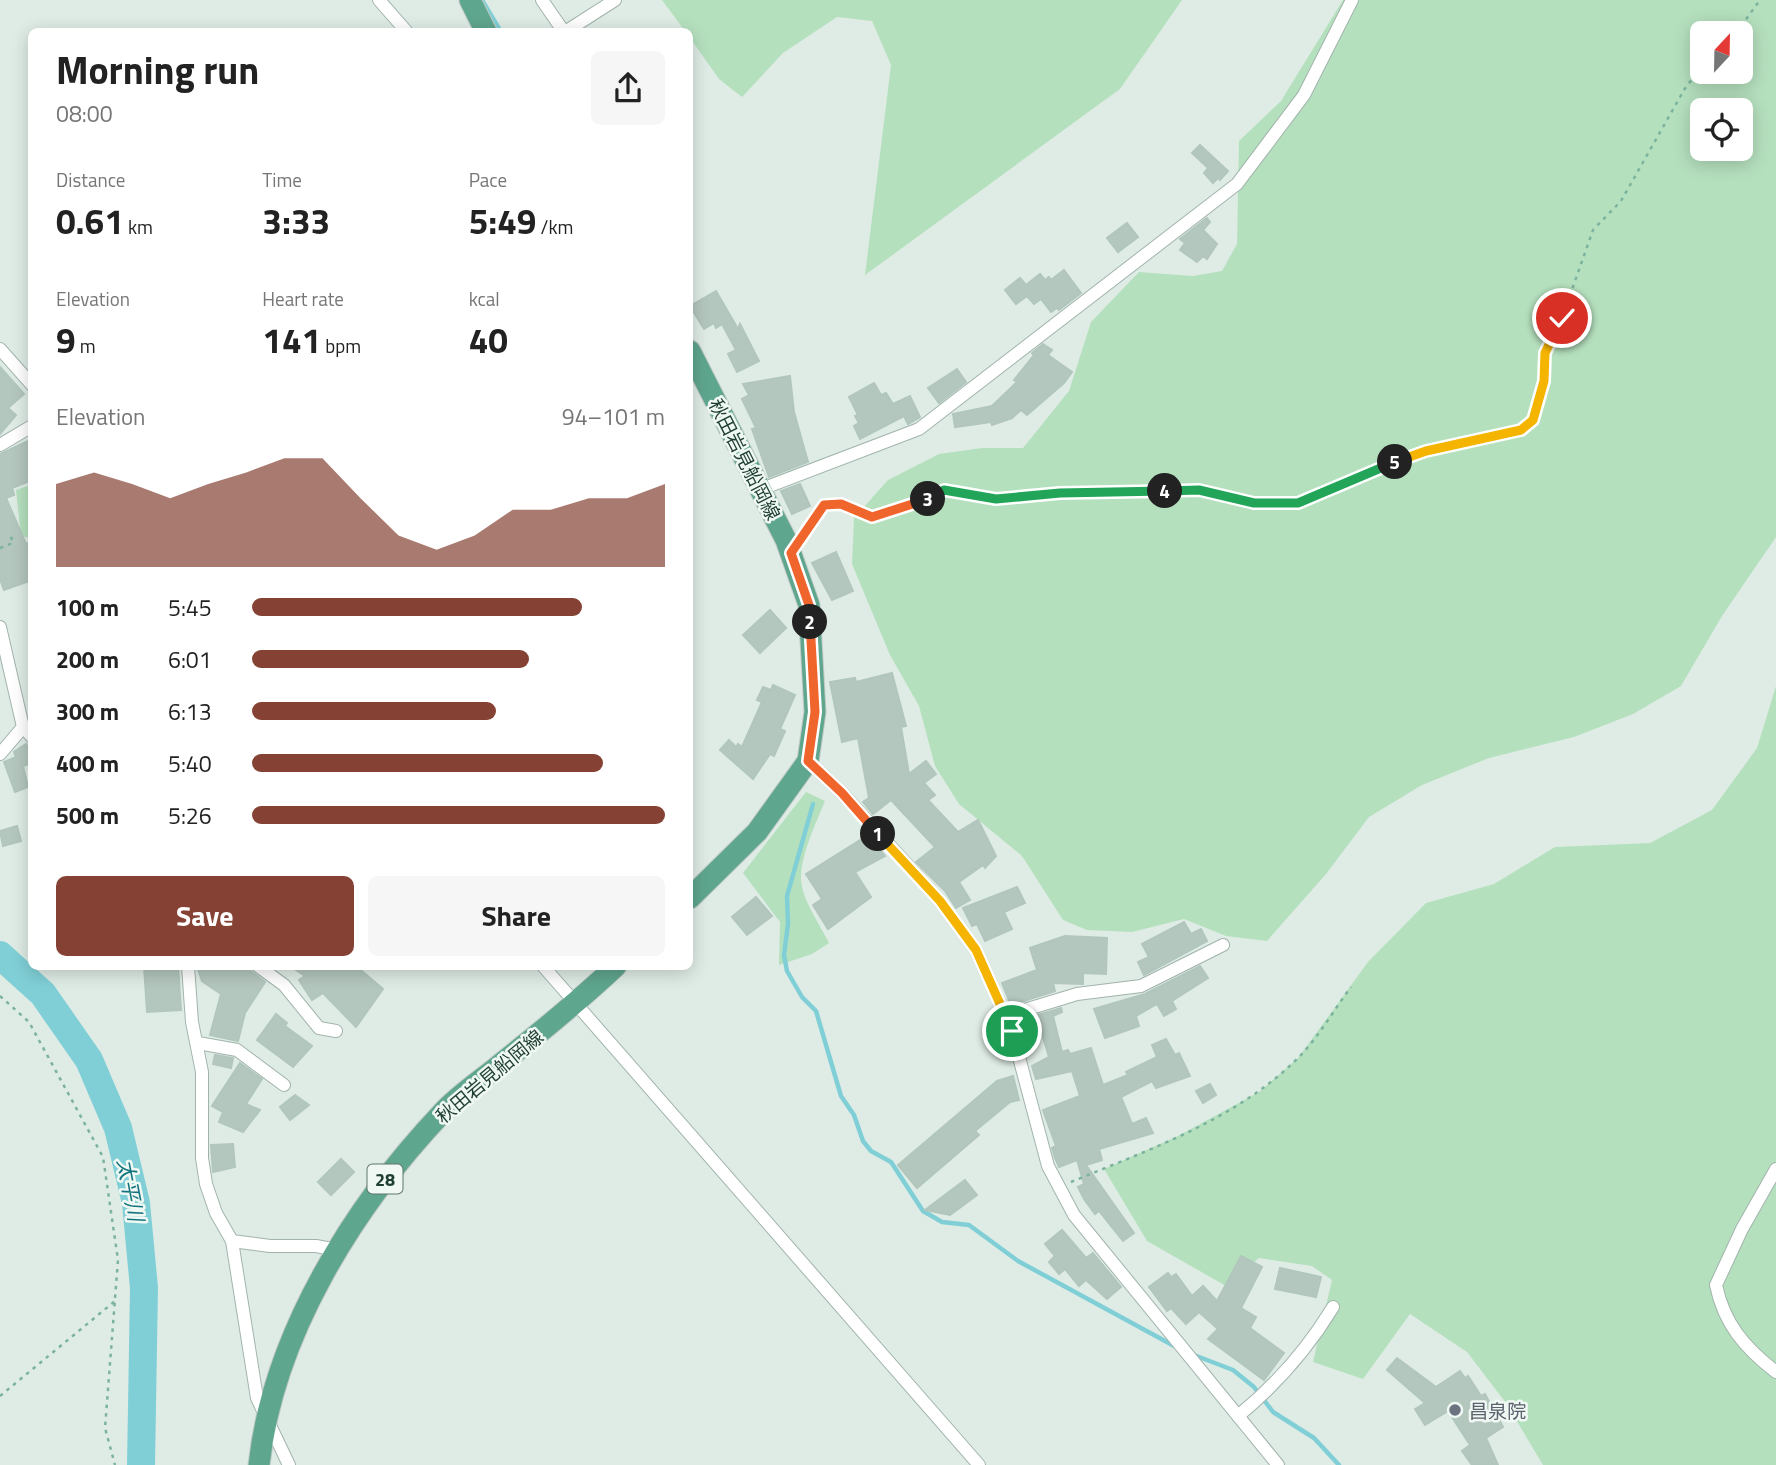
<!DOCTYPE html>
<meta charset="utf-8">
<style>
:root{--surface:#fff;--page:#f6f6f6;--text:#222;--muted:#767676;--accent:#854234}
body{margin:0;font-family:"Titillium Web","Noto Sans JP",sans-serif;background:var(--page);color:var(--text);height:100vh;display:flex;flex-direction:column;font-size:26px;white-space:nowrap}
*{box-sizing:border-box;margin:0}
p{font-size:23px;color:var(--muted)}
.icon{flex:none;width:38px;height:38px;fill:none;stroke:currentColor;stroke-width:2;stroke-linecap:round;stroke-linejoin:round}
.map{position:relative;flex:1;overflow:hidden}
.panel{position:absolute;left:28px;top:28px;width:665px;height:942px;display:flex;flex-direction:column;background:var(--surface);border-radius:10px;box-shadow:0 4px 18px #0003}
.panel>*{flex:none}
.needle{width:46px;rotate:22deg}
.fabs{position:absolute;left:1690px;top:21px;display:grid;gap:14px}
.fabs a{display:grid;place-items:center;width:63px;height:63px;border-radius:10px;background:var(--surface);box-shadow:0 4px 18px #0003;font-size:35px}
.pin{position:absolute;display:grid;place-items:center;width:60px;height:60px;color:#fff;margin:-30px;border:4px solid #fff;border-radius:50%;box-shadow:0 2px 7px #0007}
.km{position:absolute;width:35px;height:35px;margin:-18px;border-radius:50%;background:#222;color:#fff;font-size:19px;line-height:35px;text-align:center}
.round{display:grid;place-items:center;flex:none;width:74px;height:74px;border-radius:10px;background:var(--page)}
.head{display:flex;align-items:center;justify-content:space-between;height:119px;padding:0 28px}
h1{font-size:38px;font-weight:700;line-height:52px}
.metrics{display:grid;grid-template-columns:repeat(3,1fr);gap:10px;height:119px;padding:7px 28px}
.metrics div{display:grid;align-content:center}
.metrics b{font-size:35px;font-weight:700}
.metrics small{font-size:19px;font-weight:400}
.metrics p{font-size:19px}
.chart{height:196px;padding:14px 28px}
.chart p{display:flex;justify-content:space-between}
.chart svg{width:100%;height:126px;margin-top:7px;fill:var(--accent);opacity:.7}
.action{display:flex;gap:14px;margin-top:auto;padding:14px 28px}
.action a{flex:1;height:80px;border-radius:10px;background:var(--accent);color:#fff;font-size:28px;font-weight:700;line-height:80px;text-align:center}
.action a+a{background:var(--page);color:var(--text)}
ul{padding:0 28px;list-style:none;font-size:23px}
li{display:grid;grid-template-columns:112px 84px 1fr;align-items:center;height:52px}
li i{height:18px;border-radius:9px;background:var(--accent)}
.map>svg:first-child{display:block}
</style>
<div class="map">
<svg width="1776" height="1465" viewBox="0 0 1776 1465">
<rect width="100%" height="100%" fill="#dfece5"/>
<g fill="#b5e0be" fill-rule="evenodd">
<path d="M662 0H1182L1120 89 865 275 891 65 872 21 837 17 783 53 742 97 719 79 690 38V32L685 31Z"/>
<path d="M1343 0H1776V537L1722 616 1681 686 1633 714 1574 737 1489 758 1422 785 1369 817 1326 874 1267 941 1226 936 1184 919 1132 932 1087 930 1063 920 1022 856 959 804 935 766 919 706 890 655 852 564 854 518 888 480 939 454 982 448H1023L1069 391 1091 322 1139 272 1193 276 1222 271 1237 244 1239 141 1281 101ZM1703 33H1741V72H1703ZM1703 110H1741V149H1703Z"/>
<path d="M31 485V538L21 536 16 490Z"/>
<path d="M1776 686V1465H1543L1506 1403 1467 1352 1410 1314 1363 1379 1313 1362 1332 1280 1312 1266 1259 1258 1226 1286 1147 1241 1104 1169 1178 1136 1259 1092 1298 1058 1368 962 1426 903 1494 884 1555 847 1650 843 1712 810 1757 748Z"/>
<path d="M806 792 825 801C816 823 802 852 801 876 800 898 820 924 829 943L812 954 779 965 780 922 743 873Z"/>
</g>
<g fill="none" stroke-linecap="round" stroke-linejoin="round">
<g stroke="#80cfd7" stroke-width="4.5">
<path d="M482 0 501 32"/>
<path d="M813 804 787 896 788 924 784 955 787 971 802 997 816 1011 841 1096 854 1115 863 1141 871 1151 891 1162 923 1211 942 1222 969 1225 1018 1261 1176 1347"/>
<path d="M1194 1355 1233 1370 1254 1387 1273 1412 1314 1438 1339 1465"/>
</g>
<path stroke="#80cfd7" stroke-width="28" d="M0 955 43 994 89 1060 118 1128 136 1203 144 1288 141 1465"/>
</g>
<g fill="#b4c7be" stroke="#b1c6bc" stroke-width="2">
<path d="M1200 145 1228 171 1220 180 1218 178 1213 183 1204 173 1208 168 1192 153Z"/>
<path d="M1207 218 1210 222 1203 230 1217 244 1207 259 1203 256 1197 262 1180 250 1185 243 1180 239Z"/>
<path d="M1127 223 1138 237 1118 252 1107 238Z"/>
<path d="M1064 270 1081 293 1059 310 1057 308 1051 312 1041 299 1034 304 1027 296 1016 304 1005 290 1020 278 1026 285 1040 274 1045 280 1049 277 1051 280Z"/>
<path d="M716 291 738 329 740 324 759 361 737 372 728 354 736 350 722 324 716 328 714 323 704 329 690 306Z"/>
<path d="M1043 344 1052 350 1048 355 1072 372 1064 383 1027 415 1021 410 1012 418 992 425 991 422 955 427 953 414 992 406 1017 382 1014 380 1034 355 1032 353Z"/>
<path d="M0 367 24 394 8 408 16 415 0 434Z"/>
<path d="M957 369 966 382 939 403 928 388Z"/>
<path d="M790 376 794 412 808 462 769 477 752 429 756 428 742 399 749 395 743 384Z"/>
<path d="M874 383 881 395 886 393 893 404 910 396 920 417 908 424 904 416 860 439 854 426 859 423 855 416 858 415 849 397Z"/>
<path d="M28 441 32 449V480L12 488 14 495 6 498 26 544 32 542V580L4 590 0 579V454Z"/>
<path d="M800 484 810 506 792 514 781 491Z"/>
<path d="M836 552 853 591 832 600 812 563Z"/>
<path d="M770 610 786 628 760 653 743 635Z"/>
<path d="M892 673 906 726 901 727 909 774 926 761 936 774 924 783 935 795 928 800 958 832 978 820 996 856 985 868 983 865 959 882 970 900 956 908 945 891 916 862 935 847 891 800 873 814 863 802 869 798 858 738 842 742 830 682 855 678 856 682Z"/>
<path d="M773 685 795 695 780 729 785 731 774 756 770 754 753 779 720 750 729 740 736 747 738 744 742 747 762 702 757 700 763 687 771 690Z"/>
<path d="M26 744 32 758V763L23 766 28 787 15 792 4 762 16 757 14 752Z"/>
<path d="M17 826 21 841 3 846 0 831Z"/>
<path d="M868 835 885 856 855 872 871 897 828 929 813 905 822 899 806 874Z"/>
<path d="M1017 887 1025 903 1004 912 1012 929 985 941 977 924 972 926 963 908Z"/>
<path d="M756 897 772 916 747 935 732 917Z"/>
<path d="M1184 922 1191 934 1201 929 1207 941 1144 975 1138 962 1149 957 1142 944Z"/>
<path d="M1065 936 1107 938 1106 974 1083 973V984L1053 983 1055 991 1011 1005 1002 983 1037 970 1030 948Z"/>
<path d="M144 966H178L181 1010 147 1012Z"/>
<path d="M197 966H244L265 982 245 1013 238 1041 210 1035 221 994 202 981Z"/>
<path d="M290 966H356L383 989 356 1027 323 993 312 1000 299 980 305 976Z"/>
<path d="M1200 966 1208 978 1172 1001 1176 1009 1164 1016 1157 1004 1136 1016 1139 1026 1105 1038 1094 1009 1145 994Z"/>
<path d="M1061 1008 1062 1012 1053 1016 1062 1052 1068 1050 1070 1054 1091 1048 1103 1085 1128 1075 1126 1072 1157 1057 1152 1045 1166 1039 1175 1055 1179 1053 1190 1076 1156 1088 1152 1081 1121 1097 1132 1124 1146 1118 1153 1133 1099 1149 1102 1160 1086 1165 1134 1233 1123 1241 1099 1211 1095 1214 1084 1199 1078 1187 1084 1184 1077 1160 1059 1167 1055 1158 1052 1148 1056 1146 1043 1110 1080 1096 1072 1071 1036 1079 1032 1066 1049 1057 1039 1024 1021 1030 1017 1021Z"/>
<path d="M276 1014 287 1023 285 1026 312 1046 293 1067 257 1040Z"/>
<path d="M215 1055 233 1058 231 1068 213 1064Z"/>
<path d="M240 1063 262 1079 246 1104 260 1110 243 1132 219 1122 223 1112 212 1106Z"/>
<path d="M1013 1076 1019 1100 1010 1102 975 1131 979 1135 917 1188 898 1165 997 1081Z"/>
<path d="M1210 1084 1216 1095 1203 1103 1196 1091Z"/>
<path d="M295 1095 309 1105 290 1120 280 1107Z"/>
<path d="M233 1144 235 1167 213 1172 211 1145Z"/>
<path d="M341 1159 354 1172 331 1195 318 1182Z"/>
<path d="M965 1180 977 1195 950 1215 925 1210Z"/>
<path d="M1062 1230 1086 1258 1093 1253 1121 1287 1107 1299 1086 1280 1079 1286 1065 1269 1059 1274 1049 1262 1055 1256 1045 1244Z"/>
<path d="M1241 1256 1262 1267 1241 1308 1256 1317 1250 1328 1284 1353 1264 1380 1208 1339 1218 1329 1199 1312 1186 1324 1171 1308 1167 1311 1149 1287 1168 1273 1171 1277 1176 1274 1192 1296 1203 1286 1217 1301Z"/>
<path d="M1280 1268 1321 1277 1316 1297 1275 1289Z"/>
<path d="M1397 1358 1436 1387 1460 1371 1465 1378 1468 1376 1481 1396 1485 1394 1503 1427 1486 1438 1498 1465H1472L1462 1451 1470 1445 1448 1411 1425 1425 1415 1409 1425 1403 1387 1370Z"/>
</g>
<g fill="none" stroke-linecap="round" stroke-linejoin="round">
<g stroke="#a1b4ac" stroke-width="14">
<g id="minor">
<path d="M379 0 407 32"/>
<path d="M542 0 564 32"/>
<path d="M565 32 615 0"/>
<path d="M0 349 32 385"/>
<path d="M0 445 32 426"/>
<path d="M759 490 919 429 1237 184 1304 95 1352 0"/>
<path d="M0 627 23 727 32 737"/>
<path d="M0 754 23 727"/>
<path d="M808 761 842 793 940 901 976 950 1012 1031 1048 1166 1074 1215 1278 1465"/>
<path d="M188 966 192 1022 202 1072V1158L206 1184 216 1213 232 1241 257 1398 289 1465"/>
<path d="M258 966 284 985 319 1028 336 1031"/>
<path d="M543 966 979 1465"/>
<path d="M1005 1016 1077 994 1141 986 1223 945"/>
<path d="M198 1043 237 1050 284 1085"/>
<path d="M1776 1169 1742 1229 1716 1285C1724 1324 1745 1348 1776 1372"/>
<path d="M232 1241 270 1246H316L337 1250"/>
<path d="M1238 1416C1277 1384 1307 1350 1333 1307"/>
</g>
</g>
<g stroke="#c0c9c6" stroke-width="23">
<g id="primary">
<path d="M470 0 486 32"/>
<path d="M690 351 786 540 809 605 815 712 808 761 757 832 690 898"/>
<path d="M259 1465C273 1335 354 1206 442 1113 459 1094 483 1079 503 1062 542 1031 580 1000 616 966"/>
</g>
</g>
<g stroke="#7cb39e" stroke-width="2.5" stroke-dasharray="3.5 5" stroke-linecap="butt">
<path d="M1736 33 1760 0"/>
<path d="M804 533 824 505 841 504 872 517 923 502 944 490 996 499 1060 493 1199 490 1254 503H1298L1426 451 1521 431 1533 420 1538 408 1545 353 1562 318 1593 230 1621 201 1684 90 1703 64"/>
<path d="M0 548 13 543 10 534"/>
<path d="M0 996 29 1022 103 1157 118 1260 105 1428 115 1465"/>
<path d="M1071 1182C1148 1150 1235 1120 1296 1060 1317 1040 1333 1011 1351 987"/>
<path d="M0 1396 115 1301"/>
</g>
<use href="#minor" stroke="#fff" stroke-width="12"/>
<use href="#primary" stroke="#5fa68f" stroke-width="21"/>
</g>
<g fill="none" stroke-linecap="round" stroke-linejoin="round">
<g stroke="#fff" stroke-width="14">
<path id="split-1" d="M878 834 940 901 976 950 1012 1031"/>
</g>
<g stroke="#fff" stroke-width="14">
<path id="split-2" d="M810 622 815 712 808 761 842 793 878 834"/>
</g>
<g stroke="#fff" stroke-width="14">
<path id="split-3" d="M810 622 809 605 791 553 824 505 841 504 872 517 928 499"/>
</g>
<g stroke="#fff" stroke-width="14">
<path id="split-4" d="M928 499 944 490 996 499 1060 493 1165 491"/>
</g>
<g stroke="#fff" stroke-width="14">
<path id="split-5" d="M1165 491 1199 490 1254 503H1298L1395 462"/>
</g>
<g stroke="#fff" stroke-width="14">
<path id="split-6" d="M1395 462 1426 451 1521 430 1533 420 1544 381 1545 353 1562 318"/>
</g>
<use href="#split-1" stroke="#f5b400" stroke-width="9"/>
<use href="#split-2" stroke="#f0652b" stroke-width="9"/>
<use href="#split-3" stroke="#f0652b" stroke-width="9"/>
<use href="#split-4" stroke="#22a559" stroke-width="9"/>
<use href="#split-5" stroke="#22a559" stroke-width="9"/>
<use href="#split-6" stroke="#f5b400" stroke-width="9"/>
</g>
<circle fill="#6b7280" stroke="#f0f8f3" stroke-width="2.5" cx="1455" cy="1410" r="7"/>
<g text-anchor="middle" dominant-baseline="central" stroke-width="5" stroke-linejoin="round" paint-order="stroke">
<rect fill="#f0f8f3" stroke="#5d766d" stroke-width="2" x="367.5" y="1164.5" width="35" height="29" rx="5"/>
<g font-size="18" font-weight="bold" fill="#1e3e33">
<text x="385" y="1179">28</text>
</g>
<g font-size="19" fill="#1e3e33" stroke="#f0f8f3">
<text transform="translate(745 459) rotate(63)">秋田岩見船岡線</text>
<text transform="translate(489 1076) rotate(-40)">秋田岩見船岡線</text>
</g>
<g font-size="19" fill="#5b616d" stroke="#f0f8f3" text-anchor="start">
<text x="1469" y="1410">昌泉院</text>
</g>
<g font-size="21" font-style="italic" fill="#13747f" stroke="#f0f8f3">
<text transform="translate(131 1190) rotate(79)">太平川</text>
</g>
</g>
</svg>
<div class="fabs">
<a><svg class="needle" viewBox="-14 -14 28 28"><path d="M0-13l5 13h-10z" fill="#e53935"/><path d="M0 13l5-13h-10z" fill="#767676"/></svg></a>
<a><svg class="icon" aria-label="locate" viewBox="0 0 24 24"><circle cx="12" cy="12" r="6"/><path d="M12 2v4M12 18v4M2 12h4M18 12h4"/></svg></a>
</div>
<div class="pin" style="left:1012px;top:1031px;background:#1e9e55"><svg class="icon" aria-label="arrive" viewBox="0 0 24 24"><path d="M6 21V4h12l-3 4 3 4H6"/></svg></div>
<div class="pin" style="left:1562px;top:318px;background:#d93025"><svg class="icon" aria-label="check" viewBox="0 0 24 24"><path d="M5 12l5 5 9-10"/></svg></div>
<b class="km" style="left:878px;top:834px">1</b>
<b class="km" style="left:810px;top:622px">2</b>
<b class="km" style="left:928px;top:499px">3</b>
<b class="km" style="left:1165px;top:491px">4</b>
<b class="km" style="left:1395px;top:462px">5</b>
<section class="panel">
<div class="head"><div><h1>Morning run</h1><p>08:00</p></div><a class="round"><svg class="icon" aria-label="share" viewBox="0 0 24 24"><path d="M12 15V3M7 8l5-5 5 5M5 13v7h14v-7"/></svg></a></div>
<div class="metrics">
<div><p>Distance</p><b>0.61<small> km</small></b></div>
<div><p>Time</p><b>3:33</b></div>
<div><p>Pace</p><b>5:49<small> /km</small></b></div>
</div>
<div class="metrics">
<div><p>Elevation</p><b>9<small> m</small></b></div>
<div><p>Heart rate</p><b>141<small> bpm</small></b></div>
<div><p>kcal</p><b>40</b></div>
</div>
<div class="chart"><p><span>Elevation</span>94–101 m</p>
<svg viewBox="0 0 160 44" preserveAspectRatio="none"><path d="M0 44V15L10 11L20 15L30 20L40 15L50 11L60 6L70 6L80 20L90 33L100 38L110 33L120 24L130 24L140 20L150 20L160 15V44z"/></svg>
</div>
<ul>
<li><b>100 m</b>5:45<i style="width:80%"></i></li>
<li><b>200 m</b>6:01<i style="width:67%"></i></li>
<li><b>300 m</b>6:13<i style="width:59%"></i></li>
<li><b>400 m</b>5:40<i style="width:85%"></i></li>
<li><b>500 m</b>5:26<i style="width:100%"></i></li>
</ul>
<div class="action"><a>Save</a><a>Share</a></div>
</section>
</div>
